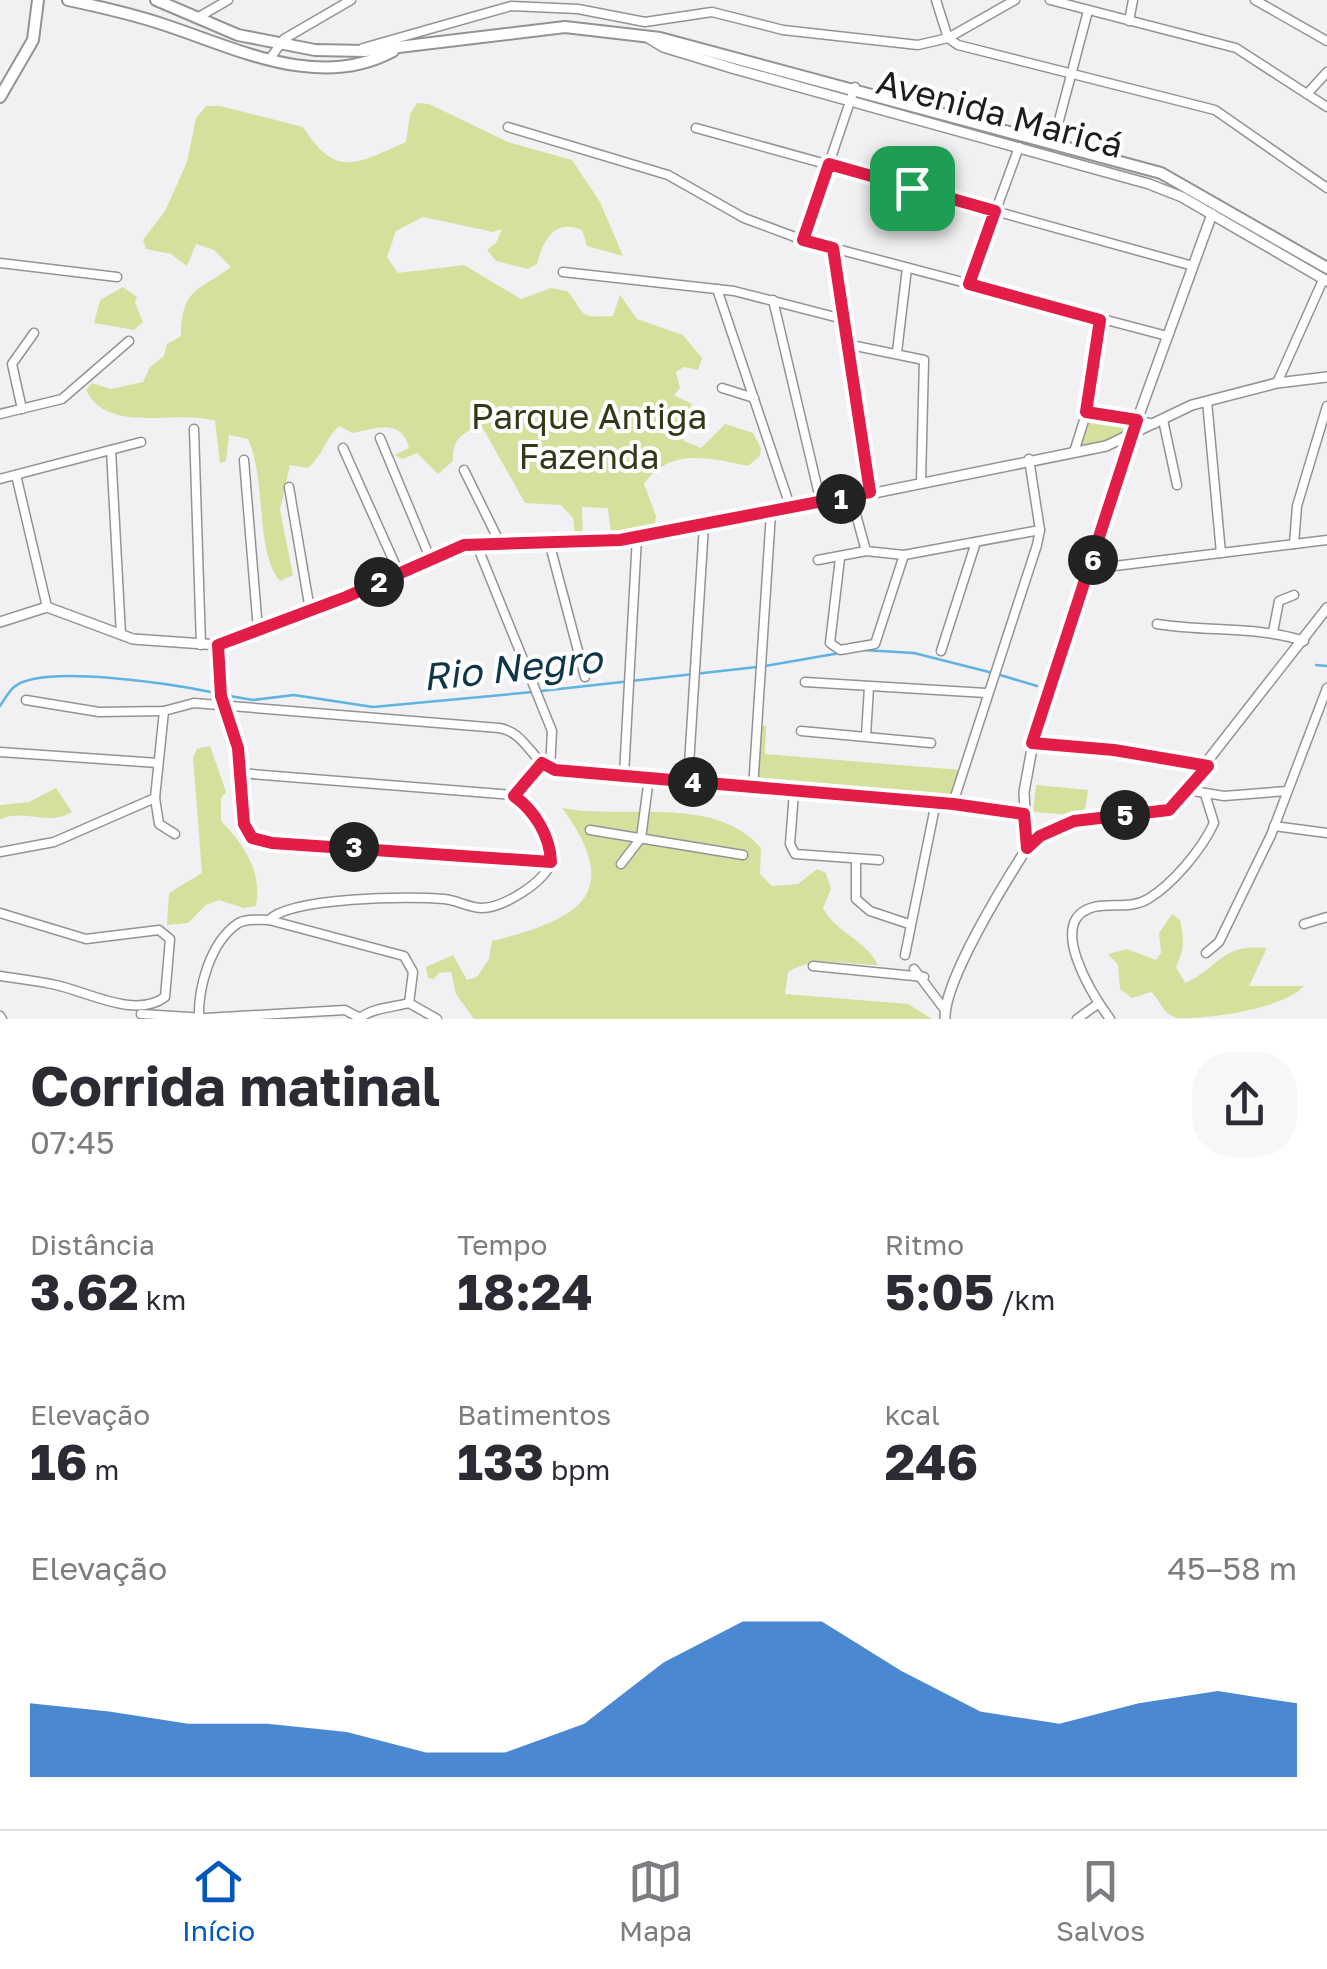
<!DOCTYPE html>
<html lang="pt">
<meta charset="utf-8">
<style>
:root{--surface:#fff;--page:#f7f7f7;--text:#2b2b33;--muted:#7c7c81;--line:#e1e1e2;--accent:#0057c0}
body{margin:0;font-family:"Golos Text",sans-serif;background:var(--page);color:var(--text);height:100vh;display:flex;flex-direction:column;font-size:38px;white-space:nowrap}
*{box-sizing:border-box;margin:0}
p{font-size:32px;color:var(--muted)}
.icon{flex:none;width:55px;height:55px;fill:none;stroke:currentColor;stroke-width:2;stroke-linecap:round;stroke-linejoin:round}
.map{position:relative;height:1019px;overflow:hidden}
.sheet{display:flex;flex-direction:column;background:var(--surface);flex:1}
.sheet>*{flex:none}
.pin{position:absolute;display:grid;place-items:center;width:85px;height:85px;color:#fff;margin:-42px;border-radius:20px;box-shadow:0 5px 15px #0006}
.km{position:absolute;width:50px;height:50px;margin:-25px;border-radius:50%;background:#222;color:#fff;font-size:28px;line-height:50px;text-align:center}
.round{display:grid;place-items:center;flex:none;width:105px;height:105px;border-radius:40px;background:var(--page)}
.overview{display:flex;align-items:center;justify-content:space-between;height:170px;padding:0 30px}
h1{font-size:55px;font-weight:700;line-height:75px}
.figures{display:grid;grid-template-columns:repeat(3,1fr);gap:15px;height:170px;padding:10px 30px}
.figures div{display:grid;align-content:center}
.figures b{font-size:50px;font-weight:700}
.figures small{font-size:28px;font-weight:400}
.figures p{font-size:28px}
.chart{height:280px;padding:20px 30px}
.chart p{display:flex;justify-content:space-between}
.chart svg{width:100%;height:180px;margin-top:10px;fill:var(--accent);opacity:.7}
.dock{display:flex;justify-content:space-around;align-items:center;height:140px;border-top:2px solid var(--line);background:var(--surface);font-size:28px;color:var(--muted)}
.dock a{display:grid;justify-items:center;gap:5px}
.dock .active{color:var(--accent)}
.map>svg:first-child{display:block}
</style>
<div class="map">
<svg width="1327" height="1019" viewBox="0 0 1327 1019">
<rect width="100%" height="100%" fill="#f1f1f3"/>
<g fill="#d4e19d">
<path d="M417 103 429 104 508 142 572 160 600 202 623 256 587 246 582 230C554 218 543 241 537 264L528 269 496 261 487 250 496 243 502 229 493 232 423 217 396 231 387 257 398 273 464 265 521 299 551 288 567 291C588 315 575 318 613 316L620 295 637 319 683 335 702 358 698 370 684 367 676 372 680 388 674 395 692 404 680 429 684 441 701 448 725 424 753 433 761 448 760 456 748 466C709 458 670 447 644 484L656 516 655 524 611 534 608 508 582 507 583 537H575L573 518 561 505 525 503 481 425C462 433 452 439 453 461L438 474 417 453 403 459 394 455 409 448C401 417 375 429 353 433L339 426C325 439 323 455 308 468L290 465 280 510 293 575 280 581C255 552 267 481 248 439L229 435 226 461 220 463 215 421C177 408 108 436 86 390L92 383 111 389 143 382 150 367 164 356 167 344 181 336C182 288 197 292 231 267L214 250 196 244 187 266 171 254 146 249 143 240 165 211 187 162 196 118 206 106H220L303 127C337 180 357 163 406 142L410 114Z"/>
<path d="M123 287 137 297 135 303 143 322 134 330 94 323 100 300Z"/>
<path d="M1086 413 1137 420 1131 437 1074 452Z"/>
<path d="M759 725 766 726 765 754 961 770 952 801 756 787Z"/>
<path d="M210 746 226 792 221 798V821C245 846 262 871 256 906L244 908 219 900 206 905 188 923 167 925 169 893 202 873 193 757 197 749Z"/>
<path d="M1036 785 1088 790 1084 816 1033 812Z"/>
<path d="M56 788 72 812C47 827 26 808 0 819V805L29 802Z"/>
<path d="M562 808C625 820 715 794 761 848L760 874 772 886 798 884 817 869 826 873 831 889 823 908C836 933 865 939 878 965 846 965 817 954 788 972L785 994 908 1004 932 1019H474L456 994 451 972 439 973 434 979 428 978 426 967 453 955 467 980 477 977 489 959 492 941C580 919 625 894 562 808Z"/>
<path d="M1172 914 1180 920C1184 939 1185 949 1176 967L1185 983C1218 969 1221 943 1267 948L1249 986H1304C1281 1010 1208 1019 1177 1018 1161 1013 1161 1000 1151 992L1132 998 1120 989 1118 965 1108 954 1127 949 1156 960 1161 953 1159 933Z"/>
</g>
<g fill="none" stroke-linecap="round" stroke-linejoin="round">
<g stroke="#5eb3e1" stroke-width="2.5">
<path d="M863 650 914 653 993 673"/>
<path d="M1316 665 1327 666"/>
<path d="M765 666 840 653"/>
<path d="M1000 675 1037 686"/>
<path d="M541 691 757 667"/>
<path d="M224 695 253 700 294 695 373 707 533 692"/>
<path d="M0 706C4 700 9 691 14 687 42 663 178 685 216 693"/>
</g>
<g stroke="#939395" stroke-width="11">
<g id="minor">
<path d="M936 0 948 38"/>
<path d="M1050 0 1236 48 1327 107"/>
<path d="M1255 0 1327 41"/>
<path d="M197 18 228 0"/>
<path d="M1129 21 1133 0"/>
<path d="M948 38 958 45 1215 110 1327 188"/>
<path d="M363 48 511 6 578 9 645 22 712 12 783 30 918 45 948 38 1015 0"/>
<path d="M269 60 284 39 351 0"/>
<path d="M1307 94 1327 72"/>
<path d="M508 127 668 175 744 218 803 240 1167 336"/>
<path d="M696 128 1193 266"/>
<path d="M1053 143 1088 11"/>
<path d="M803 240 855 87"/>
<path d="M833 249 870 493"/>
<path d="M0 263 117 277"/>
<path d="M563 272 734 291 843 319"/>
<path d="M969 284 1019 147"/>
<path d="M717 289 791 509"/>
<path d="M773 300 821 503"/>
<path d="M846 344 924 360 921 482"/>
<path d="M897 352 907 268"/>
<path d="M1277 383 1323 280"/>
<path d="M722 388 754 398"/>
<path d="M1207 401 1221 553"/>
<path d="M22 409 12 364 34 333"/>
<path d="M1087 411 1154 424"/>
<path d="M0 414 62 399 129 341"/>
<path d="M1163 420 1177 485"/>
<path d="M194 429 201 645"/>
<path d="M380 438 430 558"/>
<path d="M343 448 399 573"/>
<path d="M111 450 121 635"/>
<path d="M1074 452 1087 411 1100 320"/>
<path d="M244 460 258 630"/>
<path d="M464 470 499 541"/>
<path d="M16 475 47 607"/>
<path d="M0 479 141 442"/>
<path d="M289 487 310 610"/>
<path d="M851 496 866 551"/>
<path d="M549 542 585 677"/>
<path d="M476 543 552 731 550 769"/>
<path d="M1294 544 1297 506 1327 406"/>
<path d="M840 558 830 643 840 650 875 644 904 555"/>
<path d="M818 560 866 551 904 555 1040 530"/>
<path d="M1090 569 1327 540"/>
<path d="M1157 624C1206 632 1258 626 1304 641"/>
<path d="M1273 632 1279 601 1294 595"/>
<path d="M218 645 221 696 238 748 244 824 252 838 272 843 551 862"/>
<path d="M941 651 976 542"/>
<path d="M805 682 986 693"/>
<path d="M26 700 99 712 164 711 194 703 499 728C526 732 531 762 555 770L953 803 1024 814"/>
<path d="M164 711 155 798 159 824 175 834"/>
<path d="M801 731 931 743"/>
<path d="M866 736 869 687"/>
<path d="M1033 743 1114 750 1208 766"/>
<path d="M0 752 158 763"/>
<path d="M239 773 514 795"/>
<path d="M624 775 637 537"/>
<path d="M688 781 704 525"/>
<path d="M753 789 771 513"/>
<path d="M1187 790 1224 796 1287 791"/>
<path d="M794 792 790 844 795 854 879 860"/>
<path d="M514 795 542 763"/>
<path d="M953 803 1037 545 1040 530 1029 459"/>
<path d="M1274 826 1327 833"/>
<path d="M590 830 743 855"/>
<path d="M0 852 54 842 155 798"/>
<path d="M856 860V899L870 911 909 924"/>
<path d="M621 864 641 838 649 778"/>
<path d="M0 913 86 939 159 930 170 939 165 997C136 1019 88 992 56 985 38 981 19 979 0 976"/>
<path d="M269 920C291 897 410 896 444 899 457 900 469 908 482 908 503 908 545 882 551 862 550 835 535 811 514 795"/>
<path d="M1304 924 1327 917"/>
<path d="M1206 953 1219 942 1271 835 1327 688"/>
<path d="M905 955 936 802"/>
<path d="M813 966 924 977"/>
<path d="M914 969 945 1010"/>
<path d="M141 1014 206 1018 345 1010 360 1018C372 1008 394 1007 409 1003L437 1019"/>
<path d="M0 1016 2 1019"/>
<path d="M199 1018C198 988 210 943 237 924 246 918 258 920 269 920L404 956 413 972 409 1003"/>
<path d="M1077 1019 1099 1003"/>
<path d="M1110 1019C1093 996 1044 919 1094 907 1112 903 1131 909 1148 899 1173 884 1202 849 1214 823L1205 794"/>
</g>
</g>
<g stroke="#939395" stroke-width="12">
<g id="tertiary">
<path d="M645 36 663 47 735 69 1149 184 1182 197 1327 281"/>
<path d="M0 622 47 607 133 639 218 645 345 597 464 545 620 540 751 518 1106 446 1192 405 1277 383 1327 377"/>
<path d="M1027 848 1024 792 1033 743 1131 437 1212 214"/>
<path d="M945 1019C943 982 1005 882 1027 848L1040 836 1074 821 1169 810 1327 608"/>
</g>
</g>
<g stroke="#939395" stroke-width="14">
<g id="secondary">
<path d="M68 0C101 7 133 14 165 25 238 49 319 91 393 51"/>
<path d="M156 0 238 35 315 50 365 51 565 27 660 38 1161 173 1327 268"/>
<path d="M0 97 33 40 38 0"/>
</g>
</g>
<use href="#minor" stroke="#fff" stroke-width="8"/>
<use href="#tertiary" stroke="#fff" stroke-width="9"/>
<use href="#secondary" stroke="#fff" stroke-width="10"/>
</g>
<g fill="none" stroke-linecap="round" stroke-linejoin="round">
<g stroke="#fff" stroke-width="20">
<path id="route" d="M829 164 995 211 969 284 1100 320 1086 412 1137 420 1032 743 1114 750 1208 766 1169 810 1074 821 1040 836 1027 848 1024 814 953 804 555 770 542 763 514 796C535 811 550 836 551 862L272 843 252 838 244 824 238 748 221 696 218 645 346 597 464 545 620 540 870 492 833 248 803 240Z"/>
</g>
<use href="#route" stroke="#e11d48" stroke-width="12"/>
</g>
<g text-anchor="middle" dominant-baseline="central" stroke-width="8" stroke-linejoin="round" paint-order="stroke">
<g font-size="35" fill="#1c1c1d" stroke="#fefeff">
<text transform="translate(1000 113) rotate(15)">Avenida Maricá</text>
</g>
<g font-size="35" fill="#333816" stroke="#fefeff">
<text x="589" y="416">Parque Antiga<tspan x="589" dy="40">Fazenda</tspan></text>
</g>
<g font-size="38" font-style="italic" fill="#0e3548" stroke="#fefeff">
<text transform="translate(512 667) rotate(-6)">Rio Negro</text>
</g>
</g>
</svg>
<div class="pin" style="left:912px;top:188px;background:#1e9e55"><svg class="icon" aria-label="arrive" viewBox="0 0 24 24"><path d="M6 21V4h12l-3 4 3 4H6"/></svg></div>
<b class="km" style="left:841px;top:499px">1</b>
<b class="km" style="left:379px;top:582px">2</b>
<b class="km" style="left:354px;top:847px">3</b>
<b class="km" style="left:693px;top:782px">4</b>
<b class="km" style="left:1125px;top:815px">5</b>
<b class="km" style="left:1093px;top:560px">6</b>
</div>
<section class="sheet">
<div class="overview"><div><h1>Corrida matinal</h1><p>07:45</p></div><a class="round"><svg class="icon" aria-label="share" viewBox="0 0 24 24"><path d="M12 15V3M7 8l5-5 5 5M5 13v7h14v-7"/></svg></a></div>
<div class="figures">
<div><p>Distância</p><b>3.62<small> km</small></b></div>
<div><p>Tempo</p><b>18:24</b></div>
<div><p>Ritmo</p><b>5:05<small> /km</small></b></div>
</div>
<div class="figures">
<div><p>Elevação</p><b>16<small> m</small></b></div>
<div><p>Batimentos</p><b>133<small> bpm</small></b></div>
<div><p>kcal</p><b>246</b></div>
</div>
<div class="chart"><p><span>Elevação</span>45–58 m</p>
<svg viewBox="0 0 160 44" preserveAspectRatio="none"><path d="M0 44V26L10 28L20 31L30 31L40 33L50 38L60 38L70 31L80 16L90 6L100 6L110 18L120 28L130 31L140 26L150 23L160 26V44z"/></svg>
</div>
</section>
<nav class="dock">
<a class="active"><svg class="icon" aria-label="home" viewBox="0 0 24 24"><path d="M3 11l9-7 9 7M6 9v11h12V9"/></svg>Início</a>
<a><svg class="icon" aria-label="map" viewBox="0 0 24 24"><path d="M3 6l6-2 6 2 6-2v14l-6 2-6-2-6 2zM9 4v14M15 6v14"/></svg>Mapa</a>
<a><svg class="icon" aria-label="saved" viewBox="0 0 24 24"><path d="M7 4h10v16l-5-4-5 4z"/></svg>Salvos</a>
</nav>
